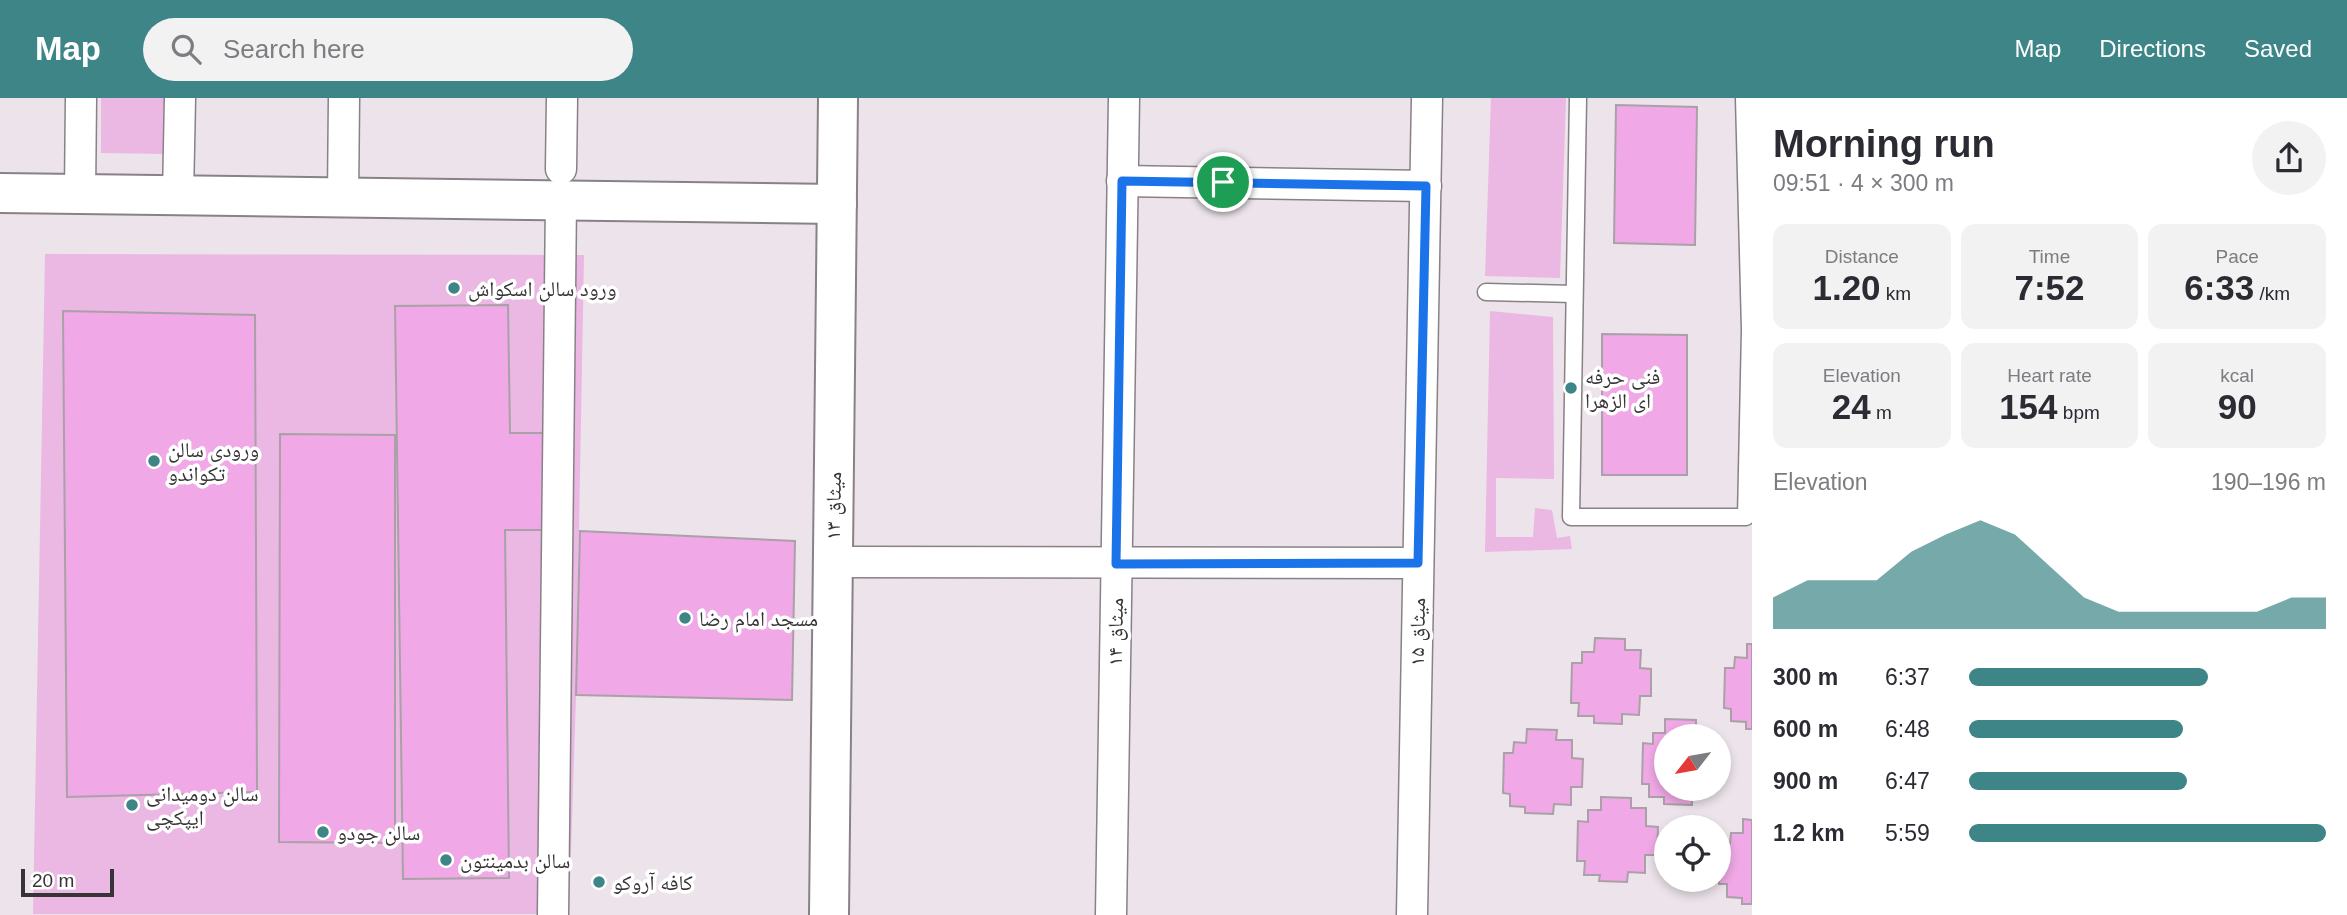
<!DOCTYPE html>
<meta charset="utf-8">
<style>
:root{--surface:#fff;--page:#f2f2f3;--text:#2b2b33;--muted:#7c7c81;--accent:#3d8587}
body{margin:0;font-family:Helvetica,"Noto Naskh Arabic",sans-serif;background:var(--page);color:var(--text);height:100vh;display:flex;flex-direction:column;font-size:26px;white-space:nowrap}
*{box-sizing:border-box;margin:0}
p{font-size:23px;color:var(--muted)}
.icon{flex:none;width:38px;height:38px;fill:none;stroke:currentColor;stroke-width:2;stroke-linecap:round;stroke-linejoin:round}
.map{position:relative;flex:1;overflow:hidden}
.panel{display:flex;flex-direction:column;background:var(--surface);width:595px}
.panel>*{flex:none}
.needle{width:46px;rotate:239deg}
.buttons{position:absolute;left:1654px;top:626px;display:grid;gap:14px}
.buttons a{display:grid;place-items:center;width:77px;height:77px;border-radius:50%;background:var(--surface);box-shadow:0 4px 10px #0003;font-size:35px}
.scale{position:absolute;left:21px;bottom:18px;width:93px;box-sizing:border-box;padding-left:7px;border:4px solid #373336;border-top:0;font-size:19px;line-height:24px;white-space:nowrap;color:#373336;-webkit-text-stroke:5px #fff;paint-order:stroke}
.pin{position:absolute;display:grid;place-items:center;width:60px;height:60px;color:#fff;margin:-30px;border:4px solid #fff;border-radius:50%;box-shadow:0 2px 7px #0007}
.round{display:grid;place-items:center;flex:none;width:74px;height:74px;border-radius:37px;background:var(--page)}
.summary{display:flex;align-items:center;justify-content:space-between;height:119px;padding:0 21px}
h1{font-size:38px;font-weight:600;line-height:52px}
.metrics{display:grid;grid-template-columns:repeat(3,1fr);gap:10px;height:119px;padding:7px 21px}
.metrics div{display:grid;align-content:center;border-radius:14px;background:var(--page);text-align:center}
.metrics b{font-size:35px;font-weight:600}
.metrics small{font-size:19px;font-weight:400}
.metrics p{font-size:19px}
.chart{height:196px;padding:14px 21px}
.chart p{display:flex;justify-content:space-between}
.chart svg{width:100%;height:126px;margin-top:7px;fill:var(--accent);opacity:.7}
ul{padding:0 21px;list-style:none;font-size:23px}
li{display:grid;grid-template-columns:112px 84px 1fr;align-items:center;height:52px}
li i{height:18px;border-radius:9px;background:var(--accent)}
header{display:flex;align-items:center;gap:42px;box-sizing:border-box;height:98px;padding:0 35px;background:var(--accent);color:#fff}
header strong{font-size:33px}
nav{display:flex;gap:38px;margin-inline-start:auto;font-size:24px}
.search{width:490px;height:63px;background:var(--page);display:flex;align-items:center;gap:18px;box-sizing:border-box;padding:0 24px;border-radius:38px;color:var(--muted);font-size:26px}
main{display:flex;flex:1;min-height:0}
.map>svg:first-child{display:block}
</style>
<header>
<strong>Map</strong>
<div class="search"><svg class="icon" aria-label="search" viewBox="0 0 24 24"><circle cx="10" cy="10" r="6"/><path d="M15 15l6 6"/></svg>Search here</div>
<nav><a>Map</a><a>Directions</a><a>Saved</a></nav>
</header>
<main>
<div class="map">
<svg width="1752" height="817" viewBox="0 0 1752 817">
<rect width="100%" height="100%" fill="#ece4ea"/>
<g fill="#ebb7e3">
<path d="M101 0H168V56L101 55Z"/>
<path d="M1491 0H1566L1560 180 1485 178Z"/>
<path d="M45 156 584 157 576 597 569 816H33Z"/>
<path d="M1490 213 1553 219 1554 381 1496 380V439H1533L1535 410 1552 412 1557 440 1570 438 1572 451 1485 454Z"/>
</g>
<g fill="#f0a9e6" stroke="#a9a1a7" stroke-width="2">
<path d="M1616 7 1697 9 1695 147 1614 145Z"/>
<path d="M508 207 510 335H549L550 432H505L509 780 403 781 395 208Z"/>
<path d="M63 213 255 217 257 694 67 699Z"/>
<path d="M1602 236 1687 237V377H1602Z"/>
<path d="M280 336 395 337V745L279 744Z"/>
<path d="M580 433 795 443 792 602 576 597Z"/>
<path d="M1595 540 1625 541V552H1641L1640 570 1651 571V598H1640L1639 617 1622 616V626L1594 625V618H1578L1579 605H1571L1572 565H1582V554H1594Z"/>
<path d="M1747 546H1752V631H1746V624L1731 623V611L1724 610 1725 570H1734L1735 559 1747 560Z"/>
<path d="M1665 621 1696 622V632L1711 633V639H1666V691H1710L1709 698 1692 697V707L1664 706V699H1649V686H1642L1643 645 1653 646V635H1665Z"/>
<path d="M1527 631 1557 632 1556 642H1572V660L1583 661 1582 689H1571V707L1554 706 1553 716 1525 715V709L1510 708V696L1503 695 1504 655H1513L1514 644 1526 645Z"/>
<path d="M1718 651H1722L1721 680 1718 679Z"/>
<path d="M1601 699 1631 700V710H1646V728L1658 729 1657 757H1645V775L1628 774 1627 784 1599 783 1600 777H1584L1585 763H1577L1578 723 1588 724V712H1601Z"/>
<path d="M1743 721 1752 722V806H1742V800L1727 799V786H1719L1720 746H1730L1731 735H1743Z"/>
</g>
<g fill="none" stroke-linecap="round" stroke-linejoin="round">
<g stroke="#888187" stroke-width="19">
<g id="service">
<path d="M1578 0 1571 419H1746L1750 232 1744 0"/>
<path d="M1486 194 1574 196"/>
</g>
</g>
<g stroke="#888187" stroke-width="33">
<g id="minor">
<path d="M561 71 562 0"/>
<path d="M1122 83 1426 88"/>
<path d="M80 96 81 0"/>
<path d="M178 98 180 0"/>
<path d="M343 100 344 0"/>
<path d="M833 464 1418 465"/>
<path d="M553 817 561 103"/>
<path d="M1111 817 1124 0"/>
<path d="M1412 817 1427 0"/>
</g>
</g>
<g stroke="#888187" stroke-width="42">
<g id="tertiary">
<path d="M0 95 837 106"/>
<path d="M829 817 838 0"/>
</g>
</g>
<use href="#service" stroke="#fff" stroke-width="16"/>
<use href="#minor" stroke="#fff" stroke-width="30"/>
<use href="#tertiary" stroke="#fff" stroke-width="38"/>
</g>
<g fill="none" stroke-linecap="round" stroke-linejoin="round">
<g stroke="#fff" stroke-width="14">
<path id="route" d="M1122 83 1426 88 1418 465 1116 466Z"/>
</g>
<use href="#route" stroke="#1a73e8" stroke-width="9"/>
</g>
<g fill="#3d8587" stroke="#fff" stroke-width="2.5">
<circle cx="454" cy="190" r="7"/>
<circle cx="1571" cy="290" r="7"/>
<circle cx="154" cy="363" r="7"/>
<circle cx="685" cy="520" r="7"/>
<circle cx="132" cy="707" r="7"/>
<circle cx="323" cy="734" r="7"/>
<circle cx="446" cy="762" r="7"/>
<circle cx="599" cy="784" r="7"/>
</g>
<g text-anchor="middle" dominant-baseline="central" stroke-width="7" stroke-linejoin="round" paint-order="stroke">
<g font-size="21" fill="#373336" stroke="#fff" text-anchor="start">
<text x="468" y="190">ورود سالن اسکواش</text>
<text x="1585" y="278">فنی حرفه<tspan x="1585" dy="24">ای الزهرا</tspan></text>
<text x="168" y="351">ورودی سالن<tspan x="168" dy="24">تکواندو</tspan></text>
<text x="699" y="520">مسجد امام رضا</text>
<text x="146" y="695">سالن دومیدانی<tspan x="146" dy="24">ایپکچی</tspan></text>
<text x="337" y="734">سالن جودو</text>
<text x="460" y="762">سالن بدمینتون</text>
<text x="613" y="784">کافه آروکو</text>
</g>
<g font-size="21" fill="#373336" stroke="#fff">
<text transform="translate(833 408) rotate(-89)">میثاق ۱۳</text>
<text transform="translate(1115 534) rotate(-89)">میثاق ۱۴</text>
<text transform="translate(1417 534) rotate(-89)">میثاق ۱۵</text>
</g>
</g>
</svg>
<div class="buttons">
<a><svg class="needle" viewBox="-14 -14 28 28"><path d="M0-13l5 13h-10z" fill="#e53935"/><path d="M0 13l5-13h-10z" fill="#7c7c81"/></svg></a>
<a><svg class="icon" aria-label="locate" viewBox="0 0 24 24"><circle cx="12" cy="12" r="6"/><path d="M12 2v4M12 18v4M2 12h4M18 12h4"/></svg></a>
</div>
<div class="scale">20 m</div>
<div class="pin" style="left:1223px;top:84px;background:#1e9e55"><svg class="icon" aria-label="arrive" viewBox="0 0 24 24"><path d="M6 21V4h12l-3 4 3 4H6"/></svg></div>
</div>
<section class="panel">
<div class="summary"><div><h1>Morning run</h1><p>09:51 · 4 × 300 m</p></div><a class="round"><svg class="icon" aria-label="share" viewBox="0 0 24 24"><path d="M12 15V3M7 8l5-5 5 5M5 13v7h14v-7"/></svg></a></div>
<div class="metrics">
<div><p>Distance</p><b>1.20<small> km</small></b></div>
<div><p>Time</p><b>7:52</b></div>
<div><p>Pace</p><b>6:33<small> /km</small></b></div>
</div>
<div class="metrics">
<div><p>Elevation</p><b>24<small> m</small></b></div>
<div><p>Heart rate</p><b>154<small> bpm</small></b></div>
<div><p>kcal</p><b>90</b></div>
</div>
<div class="chart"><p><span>Elevation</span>190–196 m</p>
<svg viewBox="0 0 160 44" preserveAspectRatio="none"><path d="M0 44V33L10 27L20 27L30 27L40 17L50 11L60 6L70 11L80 22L90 33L100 38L110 38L120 38L130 38L140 38L150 33L160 33V44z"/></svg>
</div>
<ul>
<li><b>300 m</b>6:37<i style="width:67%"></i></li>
<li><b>600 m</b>6:48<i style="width:60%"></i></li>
<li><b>900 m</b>6:47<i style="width:61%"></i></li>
<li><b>1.2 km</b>5:59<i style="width:100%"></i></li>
</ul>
</section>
</main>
